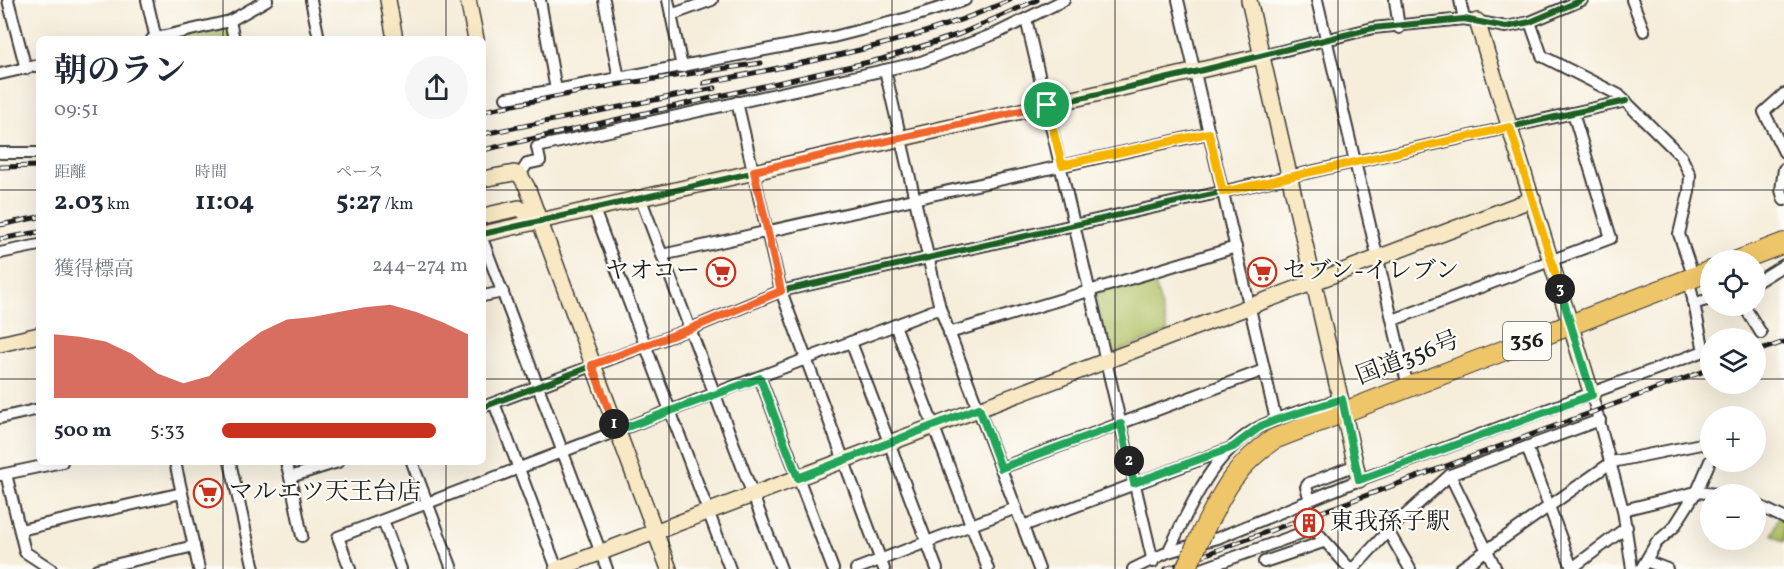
<!DOCTYPE html>
<html lang="ja">
<meta charset="utf-8">
<style>
:root{--surface:#fff;--page:#f6f6f7;--text:#1f2937;--muted:#747a83;--accent:#c8321e}
body{margin:0;font-family:Vollkorn,"Noto Serif JP",serif;background:var(--page);color:var(--text);height:100vh;display:flex;flex-direction:column;font-size:22px;white-space:nowrap}
*{box-sizing:border-box;margin:0}
p{font-size:20px;color:var(--muted)}
.icon{flex:none;width:33px;height:33px;fill:none;stroke:currentColor;stroke-width:2;stroke-linecap:round;stroke-linejoin:round}
.map{position:relative;flex:1;overflow:hidden}
.side{position:absolute;left:36px;top:36px;width:450px;height:429px;display:flex;flex-direction:column;background:var(--surface);border-radius:9px;box-shadow:0 6px 24px #0002}
.side>*{flex:none}
.tools{position:absolute;left:1700px;top:250px;display:grid;gap:12px}
.tools a{display:grid;place-items:center;width:66px;height:66px;border-radius:50%;background:var(--surface);box-shadow:0 6px 24px #0002;font-size:30px}
.pin{position:absolute;display:grid;place-items:center;width:51px;height:51px;color:#fff;margin:-26px;border:3px solid #fff;border-radius:50%;box-shadow:0 2px 6px #0007}
.km{position:absolute;width:30px;height:30px;margin:-15px;border-radius:50%;background:#222;color:#fff;font-size:16px;line-height:30px;text-align:center}
.round{display:grid;place-items:center;flex:none;width:63px;height:63px;border-radius:32px;background:var(--page)}
.summary{display:flex;align-items:center;justify-content:space-between;height:102px;padding:0 18px}
h1{font-size:33px;font-weight:700;line-height:45px}
.metrics{display:grid;grid-template-columns:repeat(3,1fr);gap:9px;height:102px;padding:6px 18px}
.metrics div{display:grid;align-content:center}
.metrics b{font-size:26px;font-weight:700}
.metrics small{font-size:16px;font-weight:400}
.metrics p{font-size:16px}
.chart{height:168px;padding:12px 18px}
.chart p{display:flex;justify-content:space-between}
.chart svg{width:100%;height:108px;margin-top:6px;fill:var(--accent);opacity:.7}
ul{padding:0 18px;list-style:none;font-size:20px}
li{display:grid;grid-template-columns:96px 72px 1fr;align-items:center;height:45px}
li i{height:15px;border-radius:8px;background:var(--accent)}
.map>svg:first-child{display:block}
</style>
<div class="map">
<svg width="1784" height="569" viewBox="0 0 1784 569">
<rect width="100%" height="100%" fill="#fdfcf7"/>
<filter id="ink" filterUnits="userSpaceOnUse"><feTurbulence type="fractalNoise" baseFrequency=".0167" numOctaves="2"/><feDisplacementMap in="SourceGraphic" scale="12" xChannelSelector="R" yChannelSelector="G"/><feConvolveMatrix kernelMatrix="1 2 1 2 8 2 1 2 1" color-interpolation-filters="sRGB"/></filter>
<filter id="wash" filterUnits="userSpaceOnUse"><feTurbulence type="fractalNoise" baseFrequency=".008" numOctaves="4" result="noise"/><feDisplacementMap in="SourceGraphic" scale="24" xChannelSelector="R" yChannelSelector="G"/><feGaussianBlur stdDeviation="1.35" result="paint"/><feColorMatrix in="noise" values="0 0 0 0 0 0 0 0 0 0 0 0 0 0 0 0 0 1.4 0 .05"/><feComposite in="paint" operator="in"/></filter>
<g filter="url(#wash)">
<rect width="100%" height="100%" fill="#f6edda"/>
<g fill="#afbf62" stroke="#666e3f" stroke-width="1.5">
<path d="M224 26 228 28 230 39H167Z"/>
<path d="M1153 276 1168 332 1108 355 1094 293Z"/>
<path d="M1779 515 1784 518V542L1772 535Z"/>
</g>
</g>
<g filter="url(#ink)">
<g fill="none" stroke-linecap="round" stroke-linejoin="round">
<g stroke="#3d3b38" stroke-width="14">
<g id="street">
<path d="M8 0 26 69"/>
<path d="M147 0 156 39"/>
<path d="M311 0 319 39"/>
<path d="M604 0 619 79"/>
<path d="M668 0 682 67"/>
<path d="M1317 0 1408 387"/>
<path d="M1395 0 1399 28"/>
<path d="M1460 0 1464 19"/>
<path d="M1632 0 1644 31"/>
<path d="M671 15 712 0"/>
<path d="M1026 19 1153 562"/>
<path d="M230 21 234 39"/>
<path d="M1530 22 1542 56 1619 95 1681 156 1690 175 1689 192 1679 234 1694 278"/>
<path d="M152 39 230 21 267 0"/>
<path d="M1262 56 1373 28 1464 19 1506 27 1530 22 1582 0"/>
<path d="M885 70 940 308 1039 569"/>
<path d="M0 74 39 65"/>
<path d="M556 90 833 37 908 18 965 0"/>
<path d="M1784 94 1764 112 1784 152"/>
<path d="M506 98 556 90 540 0"/>
<path d="M737 102 781 291 884 569"/>
<path d="M1209 133 1276 420"/>
<path d="M0 153H39"/>
<path d="M1784 169 1781 190 1784 200"/>
<path d="M520 175 527 164 540 161 537 147 921 62 997 33 1064 0"/>
<path d="M640 197 662 255 1209 133 1178 0"/>
<path d="M593 207 730 569"/>
<path d="M483 241 607 569"/>
<path d="M0 253 39 245"/>
<path d="M662 255 781 569"/>
<path d="M1755 283 1784 265"/>
<path d="M483 296 503 292"/>
<path d="M1693 304 1710 299"/>
<path d="M1744 306 1761 333"/>
<path d="M1393 320 1611 238 1573 113"/>
<path d="M895 325 988 569"/>
<path d="M949 333 1236 247"/>
<path d="M851 342 937 569"/>
<path d="M760 378 833 569"/>
<path d="M1592 395 1623 510 1632 569"/>
<path d="M494 403 557 569"/>
<path d="M483 407 690 329 781 291 1626 101"/>
<path d="M0 418 39 409"/>
<path d="M1527 447 1572 568"/>
<path d="M175 462 199 569"/>
<path d="M230 462 254 569"/>
<path d="M286 462 290 477 338 462"/>
<path d="M412 462 452 569"/>
<path d="M1001 468 1264 370"/>
<path d="M6 474 25 552 51 569"/>
<path d="M0 475 62 462"/>
<path d="M1450 475 1496 569"/>
<path d="M290 477 302 536"/>
<path d="M1310 500 1306 487 1309 483 1356 465"/>
<path d="M1755 504 1784 518"/>
<path d="M1623 510 1696 492 1727 495"/>
<path d="M383 520 401 569"/>
<path d="M1023 526 1228 449"/>
<path d="M20 530 182 493"/>
<path d="M1388 531 1410 569"/>
<path d="M1168 552C1192 504 1212 451 1263 425 1288 413 1316 407 1342 399"/>
<path d="M1646 561 1667 569"/>
<path d="M1264 562 1323 542"/>
<path d="M97 569 194 546"/>
<path d="M350 569 338 537 940 308"/>
<path d="M856 569 1016 508"/>
<path d="M1133 569 1168 552 1218 538 1359 480 1704 351 1689 280"/>
<path d="M1202 569 1307 531H1316L1350 569"/>
<path d="M1353 569 1388 531 1450 475 1600 420"/>
<path d="M1460 569 1612 462 1701 444 1710 445"/>
<path d="M1571 569 1627 527"/>
<path d="M1641 569 1656 543 1674 527 1698 489 1710 461"/>
</g>
</g>
<g stroke="#3d3b38" stroke-width="18">
<g id="secondary">
<path d="M388 0 395 39"/>
<path d="M468 0 476 39"/>
<path d="M1249 0 1359 480"/>
<path d="M1477 21 1592 395"/>
<path d="M483 179 514 173 520 175 527 187 669 569"/>
<path d="M483 216 519 208 537 221"/>
<path d="M483 234 1262 56"/>
<path d="M0 344 39 335"/>
<path d="M557 569 1533 199"/>
</g>
</g>
<g stroke="#3d3b38" stroke-width="22">
<g id="highway">
<path d="M1737 261 1784 243"/>
<path d="M1203 531C1223 491 1236 465 1274 439L1710 271"/>
</g>
</g>
<use href="#street" stroke="#fff" stroke-width="10"/>
<use href="#secondary" stroke="#f8e8c3" stroke-width="15"/>
<use href="#highway" stroke="#eec569" stroke-width="20"/>
<g stroke="#1c1c1c" stroke-width="5">
<g id="rail">
<path d="M704 83C808 62 912 44 1010 0"/>
<path d="M483 111 615 85 761 63"/>
<path d="M483 134 715 88"/>
<path d="M483 150 882 59 960 34 1037 0"/>
<path d="M0 167 39 166"/>
<path d="M0 225 39 217"/>
<path d="M0 239 39 232"/>
<path d="M1755 352 1784 342"/>
<path d="M1166 569 1710 369"/>
</g>
</g>
<use href="#rail" stroke="#fdfcf7" stroke-width="3" stroke-dasharray="9" stroke-linecap="butt"/>
<g stroke="#3d3b38" stroke-width="22" stroke-linecap="butt">
<path id="highway-bridge" d="M1186 569 1203 531"/>
</g>
<use href="#highway-bridge" stroke="#eec569" stroke-width="20"/>
<g stroke="#fdfcf7" stroke-width="10">
<g id="cycleway">
<path d="M483 234 1195 72 1373 28 1464 19 1506 27 1530 22 1582 0"/>
<path d="M483 407 690 329 781 291 1626 101"/>
</g>
</g>
<use href="#cycleway" stroke="#1b5e20" stroke-width="6"/>
</g>
</g>
<g fill="none" stroke-linecap="round" stroke-linejoin="round" filter="url(#ink)">
<g stroke="#fff" stroke-width="12">
<path id="split-1" d="M614 424 592 365 690 329 781 291 754 171 1047 105"/>
</g>
<g stroke="#fff" stroke-width="12">
<path id="split-2" d="M614 424 616 431 760 378 798 478 979 408 1001 468 1121 424 1129 461"/>
</g>
<g stroke="#fff" stroke-width="12">
<path id="split-3" d="M1129 461 1134 483 1233 447 1261 426 1276 420 1342 399 1359 480 1592 395 1560 289"/>
</g>
<g stroke="#fff" stroke-width="12">
<path id="split-4" d="M1047 105 1062 165 1209 133 1223 192 1510 127 1560 289"/>
</g>
<use href="#split-1" stroke="#f0652b" stroke-width="8"/>
<use href="#split-2" stroke="#22a559" stroke-width="8"/>
<use href="#split-3" stroke="#22a559" stroke-width="8"/>
<use href="#split-4" stroke="#f5b400" stroke-width="8"/>
</g>
<path fill="none" stroke="#1c1c1c" stroke-width="1.5" stroke-opacity="0.55" d="M223 0V39M446 0V39M669 0V569M892 0V569M1115 0V569M1338 0V569M1561 0V569M0 190H39M483 190H1784M0 379H39M483 379H1710M1755 379H1784M223 462V569M446 462V569"/>
<defs>
<g id="supermarket-ring" transform="scale(1.5)"><circle r="9.5" fill="#fdfcf7" stroke="#c8321e" stroke-width="1.5"/><path d="M-6-5.5h2.5l.6 2H6L4.5 2H-2.5L-4.4-4H-6ZM-1.5 3.2a1.3 1.3 0 1 0 .1 0ZM3 3.2a1.3 1.3 0 1 0 .1 0Z" fill="#c8321e"/></g>
<g id="building-ring" transform="scale(1.5)"><circle r="9.5" fill="#fdfcf7" stroke="#c8321e" stroke-width="1.5"/><path d="M-4-6H4V6H1V3H-1V6H-4ZM-2.5-4.3h1.7v1.8h-1.7ZM.8-4.3h1.7v1.8H.8ZM-2.5-1h1.7V.8h-1.7ZM.8-1h1.7V.8H.8Z" fill="#c8321e"/></g>
</defs>
<g fill-rule="evenodd">
<use href="#supermarket-ring" x="721" y="272"/>
<use href="#supermarket-ring" x="1262" y="272"/>
<use href="#supermarket-ring" x="208" y="493"/>
<use href="#building-ring" x="1309" y="523"/>
</g>
<g text-anchor="middle" dominant-baseline="central" stroke-width="4.5" stroke-linejoin="round" paint-order="stroke">
<rect fill="#fdfcf7" stroke="#605f5e" stroke-width="1.5" x="1503" y="322" width="48" height="38" rx="4.5"/>
<g font-size="22" font-weight="bold" fill="#1c1c1c">
<text x="1527" y="341">356</text>
</g>
<g font-size="24" fill="#1c1c1c" stroke="#fdfcf7" text-anchor="start">
<text x="700" y="272" text-anchor="end">ヤオコー</text>
<text x="1283" y="272">セブン-イレブン</text>
<text x="229" y="493">マルエツ天王台店</text>
<text x="1330" y="523">東我孫子駅</text>
</g>
<g font-size="24" fill="#1c1c1c" stroke="#fdfcf7">
<text transform="translate(1408 359) rotate(-21)">国道356号</text>
</g>
</g>
</svg>
<div class="tools">
<a><svg class="icon" aria-label="locate" viewBox="0 0 24 24"><circle cx="12" cy="12" r="6"/><path d="M12 2v4M12 18v4M2 12h4M18 12h4"/></svg></a>
<a><svg class="icon" aria-label="layers" viewBox="0 0 24 24"><path d="M12 4l9 5-9 5-9-5zM3 14l9 5 9-5"/></svg></a>
<a>+</a>
<a>−</a>
</div>
<div class="pin" style="left:1047px;top:105px;background:#1e9e55"><svg class="icon" aria-label="arrive" viewBox="0 0 24 24"><path d="M6 21V4h12l-3 4 3 4H6"/></svg></div>
<b class="km" style="left:614px;top:424px">1</b>
<b class="km" style="left:1129px;top:461px">2</b>
<b class="km" style="left:1560px;top:289px">3</b>
<section class="side">
<div class="summary"><div><h1>朝のラン</h1><p>09:51</p></div><a class="round"><svg class="icon" aria-label="share" viewBox="0 0 24 24"><path d="M12 15V3M7 8l5-5 5 5M5 13v7h14v-7"/></svg></a></div>
<div class="metrics">
<div><p>距離</p><b>2.03<small> km</small></b></div>
<div><p>時間</p><b>11:04</b></div>
<div><p>ペース</p><b>5:27<small> /km</small></b></div>
</div>
<div class="chart"><p><span>獲得標高</span>244–274 m</p>
<svg viewBox="0 0 160 44" preserveAspectRatio="none"><path d="M0 44V18L10 19L20 21L30 26L40 34L50 38L60 35L70 25L80 17L90 12L100 11L110 9L120 7L130 6L140 9L150 13L160 18V44z"/></svg>
</div>
<ul>
<li><b>500 m</b>5:33<i style="width:87%"></i></li>
</ul>
</section>
</div>
